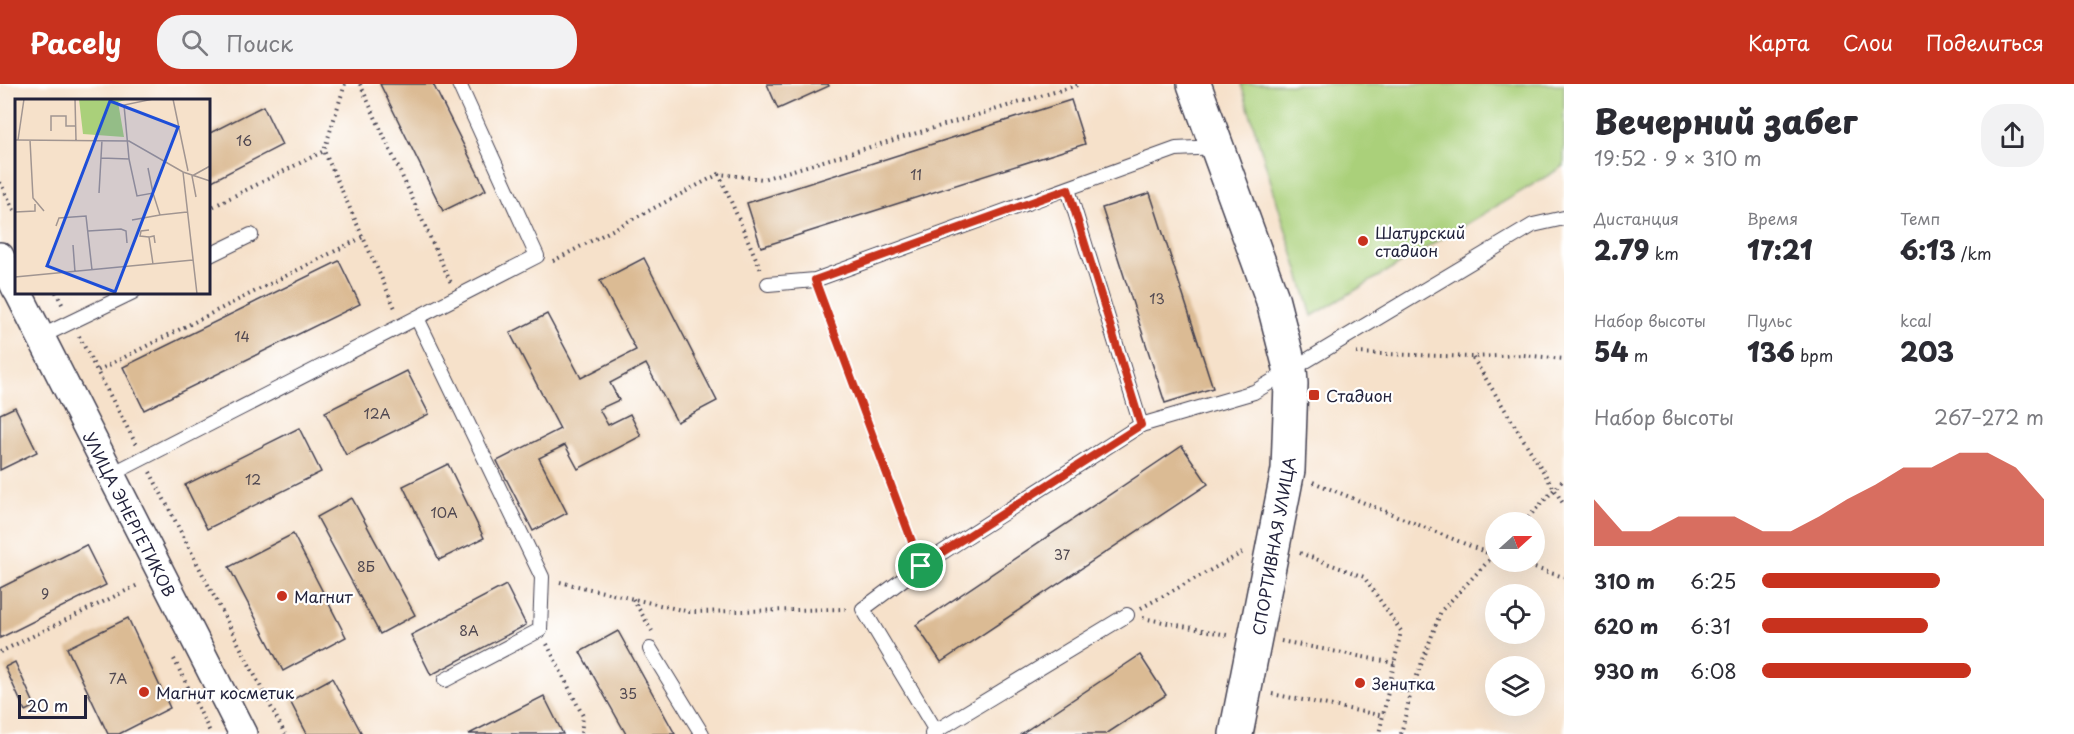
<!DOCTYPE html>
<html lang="ru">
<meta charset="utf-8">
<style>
:root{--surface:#fff;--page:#f2f2f3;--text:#2b2b33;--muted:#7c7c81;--accent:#c8321e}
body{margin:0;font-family:"Playpen Sans",sans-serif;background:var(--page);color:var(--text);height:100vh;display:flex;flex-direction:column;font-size:22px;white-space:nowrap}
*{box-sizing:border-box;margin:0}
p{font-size:20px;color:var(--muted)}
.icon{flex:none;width:33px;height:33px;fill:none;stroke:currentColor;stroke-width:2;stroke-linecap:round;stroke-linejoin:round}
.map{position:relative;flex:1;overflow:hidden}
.side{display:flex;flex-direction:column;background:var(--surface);width:510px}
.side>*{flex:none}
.needle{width:39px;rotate:69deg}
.controls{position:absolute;left:1485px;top:428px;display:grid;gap:12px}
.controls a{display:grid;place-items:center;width:60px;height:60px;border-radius:50%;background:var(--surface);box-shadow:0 6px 24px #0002;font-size:30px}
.scale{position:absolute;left:18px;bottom:15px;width:69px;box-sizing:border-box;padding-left:6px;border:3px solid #22223b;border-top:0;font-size:16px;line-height:21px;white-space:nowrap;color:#22223b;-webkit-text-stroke:4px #fff;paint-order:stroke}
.pin{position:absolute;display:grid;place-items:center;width:51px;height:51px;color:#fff;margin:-26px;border:3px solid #fff;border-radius:50%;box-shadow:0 2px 6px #0007}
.round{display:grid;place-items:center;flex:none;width:63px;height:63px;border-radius:24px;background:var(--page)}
.overview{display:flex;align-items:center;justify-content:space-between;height:102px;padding:0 30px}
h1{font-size:33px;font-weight:800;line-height:45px}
.metrics{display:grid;grid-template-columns:repeat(3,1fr);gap:9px;height:102px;padding:6px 30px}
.metrics div{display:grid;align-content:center}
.metrics b{font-size:26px;font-weight:800}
.metrics small{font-size:16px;font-weight:400}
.metrics p{font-size:16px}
.chart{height:168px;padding:12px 30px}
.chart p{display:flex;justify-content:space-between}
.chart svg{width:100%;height:108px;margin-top:6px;fill:var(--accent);opacity:.7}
ul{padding:0 30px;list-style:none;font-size:20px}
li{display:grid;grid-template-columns:96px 72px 1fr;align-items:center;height:45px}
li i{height:15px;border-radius:8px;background:var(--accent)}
header{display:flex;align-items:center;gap:36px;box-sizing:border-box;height:84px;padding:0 30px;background:var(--accent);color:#fff}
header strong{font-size:28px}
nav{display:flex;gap:33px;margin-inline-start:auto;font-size:21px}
.search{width:420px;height:54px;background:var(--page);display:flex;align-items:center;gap:15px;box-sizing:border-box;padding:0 21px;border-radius:24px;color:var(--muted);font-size:22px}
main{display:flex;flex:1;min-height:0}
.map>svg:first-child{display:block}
</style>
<header>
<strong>Pacely</strong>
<div class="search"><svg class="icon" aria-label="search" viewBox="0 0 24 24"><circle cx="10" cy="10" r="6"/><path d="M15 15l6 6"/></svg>Поиск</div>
<nav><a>Карта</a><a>Слои</a><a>Поделиться</a></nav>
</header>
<main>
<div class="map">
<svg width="1564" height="650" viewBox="0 0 1564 650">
<rect width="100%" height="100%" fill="#fff"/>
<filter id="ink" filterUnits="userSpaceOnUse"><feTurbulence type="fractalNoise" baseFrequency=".0167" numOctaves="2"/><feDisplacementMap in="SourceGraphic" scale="12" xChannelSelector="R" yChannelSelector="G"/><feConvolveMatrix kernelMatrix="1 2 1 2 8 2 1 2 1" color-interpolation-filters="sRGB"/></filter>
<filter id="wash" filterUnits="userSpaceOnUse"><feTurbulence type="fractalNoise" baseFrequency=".008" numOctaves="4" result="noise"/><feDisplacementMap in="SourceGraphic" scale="24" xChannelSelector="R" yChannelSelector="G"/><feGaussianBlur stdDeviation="1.35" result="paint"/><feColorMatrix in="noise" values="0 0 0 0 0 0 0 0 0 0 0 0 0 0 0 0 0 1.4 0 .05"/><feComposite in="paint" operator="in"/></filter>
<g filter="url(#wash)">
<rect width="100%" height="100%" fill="#f6e1ca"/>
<path fill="#aad07a" stroke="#66795a" stroke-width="1.5" d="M1241 0H1564V82L1312 232Z"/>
<g id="blocks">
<g fill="#dbbb94">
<path d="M380 0H433L486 106 443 127Z"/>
<path d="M767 0H828L829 2 778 25Z"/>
<path d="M1071 16 1085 60 761 163 747 119Z"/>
<path d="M263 22 282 61 208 99V50Z"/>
<path d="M1150 109 1213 304 1165 319 1102 124Z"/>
<path d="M644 174 717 317 677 338 646 280 610 299 619 316 599 325 608 341 630 330 641 352 578 385 565 361 539 374 567 429 533 447 497 377 560 345 510 249 547 230 581 294 636 266 600 197Z"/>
<path d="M339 177 360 220 144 326 123 283Z"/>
<path d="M407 287 429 330 346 371 325 328Z"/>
<path d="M15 323 37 368 0 386V330Z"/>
<path d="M299 344 321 388 207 445 185 401Z"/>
<path d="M1182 362 1208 400 941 578 916 541Z"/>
<path d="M448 380 484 454 439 476 403 402Z"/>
<path d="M352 414 415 531 380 550 317 433Z"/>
<path d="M293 450 346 553 283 587 229 483Z"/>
<path d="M86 461 106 501 0 554V504Z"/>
<path d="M506 501 526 541 431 591 411 551Z"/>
<path d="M128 534 170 624 119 650H108L67 564Z"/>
<path d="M618 547 675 650H626L580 568Z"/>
<path d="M1140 571 1166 611 1106 650H1021Z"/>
<path d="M15 578 35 622 25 627 5 583Z"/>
<path d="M332 594 362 650H307L290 617Z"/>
<path d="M544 612 563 650H469Z"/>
</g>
</g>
</g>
<g filter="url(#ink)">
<use href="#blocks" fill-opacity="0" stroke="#423f50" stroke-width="1.5"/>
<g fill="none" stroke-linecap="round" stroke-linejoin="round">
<g stroke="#423f50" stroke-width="16">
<g id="service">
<path d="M1068 105 1141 341 1254 308 1533 141 1564 134"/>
<path d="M208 172 251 151"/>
<path d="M768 200 815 196 1176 65 1217 63"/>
<path d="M417 234 542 493 540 546 445 596"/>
<path d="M40 253 133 208"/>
<path d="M110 391 537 172 459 0"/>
<path d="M650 565 702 650"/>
<path d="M936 647 1127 531"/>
<path d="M932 650 936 647 863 525 921 482 1141 341"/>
</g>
</g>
<g stroke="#423f50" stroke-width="30">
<g id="minor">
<path d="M0 172 16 205"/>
<path d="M18 208 243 650"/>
</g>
</g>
<g stroke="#423f50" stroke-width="36">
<path id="tertiary" d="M1194 0 1272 214 1290 284 1291 300 1288 386 1236 650"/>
</g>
<g stroke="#423f50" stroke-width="4" stroke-dasharray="1.5 4.5" stroke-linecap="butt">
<path d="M345 0 324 67 395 224"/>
<path d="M360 0 451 199"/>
<path d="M719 90 761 186"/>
<path d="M0 98 16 130"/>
<path d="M208 125 324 67"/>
<path d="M553 177 719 90 763 95 1081 0"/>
<path d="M56 208 64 224"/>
<path d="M821 210 915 465"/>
<path d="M79 252 97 287"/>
<path d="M1356 269 1472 273 1523 271 1564 275"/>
<path d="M1473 274 1564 421"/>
<path d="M136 360 97 287 363 153"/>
<path d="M150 388 285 650"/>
<path d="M1313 398 1495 472"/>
<path d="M1524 438 1564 395"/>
<path d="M1300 469 1364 493 1401 547 1379 650"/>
<path d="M1512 477 1564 493"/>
<path d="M560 498 690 528 846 525"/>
<path d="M633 515 652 547"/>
<path d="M1141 524 1242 469"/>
<path d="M1143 534 1227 551"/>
<path d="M1281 557 1394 579"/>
<path d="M547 560 583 632 581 650"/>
<path d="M0 568 138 501"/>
<path d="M174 575 211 650"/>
<path d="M1389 603 1411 608"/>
<path d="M1272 610 1384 632"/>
<path d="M1401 650 1411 608 1441 527 1496 469"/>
</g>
<use href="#service" stroke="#fff" stroke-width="14"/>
<use href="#minor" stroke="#fff" stroke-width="27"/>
<use href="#tertiary" stroke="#fff" stroke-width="33"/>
</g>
</g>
<g fill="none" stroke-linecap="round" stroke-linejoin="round" filter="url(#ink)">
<g stroke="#fff" stroke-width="12">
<path id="route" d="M1068 105 1141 341 921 482 815 196Z"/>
</g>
<use href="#route" stroke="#c8321e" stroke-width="8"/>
</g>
<g fill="#c8321e" stroke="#fff" stroke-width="2">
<circle cx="1363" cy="157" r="6"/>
<rect x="1308" y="305" width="12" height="12" rx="3"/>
<circle cx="282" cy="512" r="6"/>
<circle cx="1360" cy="599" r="6"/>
<circle cx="144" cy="608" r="6"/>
</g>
<g text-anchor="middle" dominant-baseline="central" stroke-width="4.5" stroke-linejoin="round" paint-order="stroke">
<g font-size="14" fill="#504851">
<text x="244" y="56">16</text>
<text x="916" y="90">11</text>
<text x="1157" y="214">13</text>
<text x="242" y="252">14</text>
<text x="377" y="329">12А</text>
<text x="253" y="395">12</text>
<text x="444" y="428">10А</text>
<text x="1062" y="470">37</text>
<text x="366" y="482">8Б</text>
<text x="45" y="509">9</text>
<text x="469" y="546">8А</text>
<text x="118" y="594">7А</text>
<text x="628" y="609">35</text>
</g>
<g font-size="16" fill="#22223b" stroke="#fff" text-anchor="start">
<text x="1375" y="148">Шатурский<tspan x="1375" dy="18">стадион</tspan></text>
<text x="1326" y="311">Стадион</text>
<text x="294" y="512">Магнит</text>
<text x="1372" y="599">Зенитка</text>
<text x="156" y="608">Магнит косметик</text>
</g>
<g font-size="16" fill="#22223b" stroke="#fff">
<text transform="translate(130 430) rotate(63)">УЛИЦА ЭНЕРГЕТИКОВ</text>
<text transform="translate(1273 462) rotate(-80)">СПОРТИВНАЯ УЛИЦА</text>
</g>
</g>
<g transform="translate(15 15)">
<rect width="195" height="195" fill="#f6e1ca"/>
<path d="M64 0H114L103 3 109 38 68 35Z" fill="#aad07a"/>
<path fill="none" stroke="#a19591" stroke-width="1.5" d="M60 0 61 41M158 0 173 72M36 32V17H51V27H60M0 41 114 42 168 73 195 82M3 41 9 0M15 41 18 99 29 112M86 59 114 60 109 6 138 0M114 60 122 97 138 94 145 116 172 113M133 69 138 94M168 73 182 195M84 94 87 41M181 98 177 77 195 67M0 113 20 112V105M117 121 145 116M41 127 44 119 71 117 77 171M134 131 126 132 125 137 134 138M73 132 106 130 111 132 112 144M58 146 60 173M138 165 134 138 139 137 140 144M0 178 178 161"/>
<path fill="#1d4ed8" fill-opacity="0.15" stroke="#1d4ed8" stroke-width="3" d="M95 2 163 28 100 193 32 167Z"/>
<rect width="195" height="195" fill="none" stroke="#22223b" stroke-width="3"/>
</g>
</svg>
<div class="controls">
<a><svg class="needle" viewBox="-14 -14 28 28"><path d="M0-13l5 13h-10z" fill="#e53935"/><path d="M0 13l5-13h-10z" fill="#7c7c81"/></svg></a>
<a><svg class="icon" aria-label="locate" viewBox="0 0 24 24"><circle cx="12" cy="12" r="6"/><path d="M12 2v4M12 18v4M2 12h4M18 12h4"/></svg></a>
<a><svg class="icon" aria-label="layers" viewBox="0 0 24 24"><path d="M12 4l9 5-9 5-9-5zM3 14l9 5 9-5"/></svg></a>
</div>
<div class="scale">20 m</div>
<div class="pin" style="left:921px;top:482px;background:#1e9e55"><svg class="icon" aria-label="arrive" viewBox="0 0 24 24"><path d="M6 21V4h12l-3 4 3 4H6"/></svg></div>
</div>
<section class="side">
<div class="overview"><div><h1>Вечерний забег</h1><p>19:52 · 9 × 310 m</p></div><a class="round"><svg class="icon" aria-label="share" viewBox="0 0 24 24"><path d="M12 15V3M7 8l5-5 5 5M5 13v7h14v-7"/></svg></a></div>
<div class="metrics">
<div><p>Дистанция</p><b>2.79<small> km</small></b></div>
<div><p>Время</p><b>17:21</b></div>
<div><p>Темп</p><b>6:13<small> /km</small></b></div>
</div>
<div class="metrics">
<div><p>Набор высоты</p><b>54<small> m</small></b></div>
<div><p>Пульс</p><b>136<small> bpm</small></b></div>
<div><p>kcal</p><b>203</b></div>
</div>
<div class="chart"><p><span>Набор высоты</span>267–272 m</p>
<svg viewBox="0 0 160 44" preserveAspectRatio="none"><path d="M0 44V25L10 38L20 38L30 32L40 32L50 32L60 38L70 38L80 32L90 25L100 19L110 12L120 12L130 6L140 6L150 12L160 25V44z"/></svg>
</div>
<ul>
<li><b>310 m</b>6:25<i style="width:63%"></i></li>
<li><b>620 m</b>6:31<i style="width:59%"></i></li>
<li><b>930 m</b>6:08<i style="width:74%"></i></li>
</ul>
</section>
</main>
